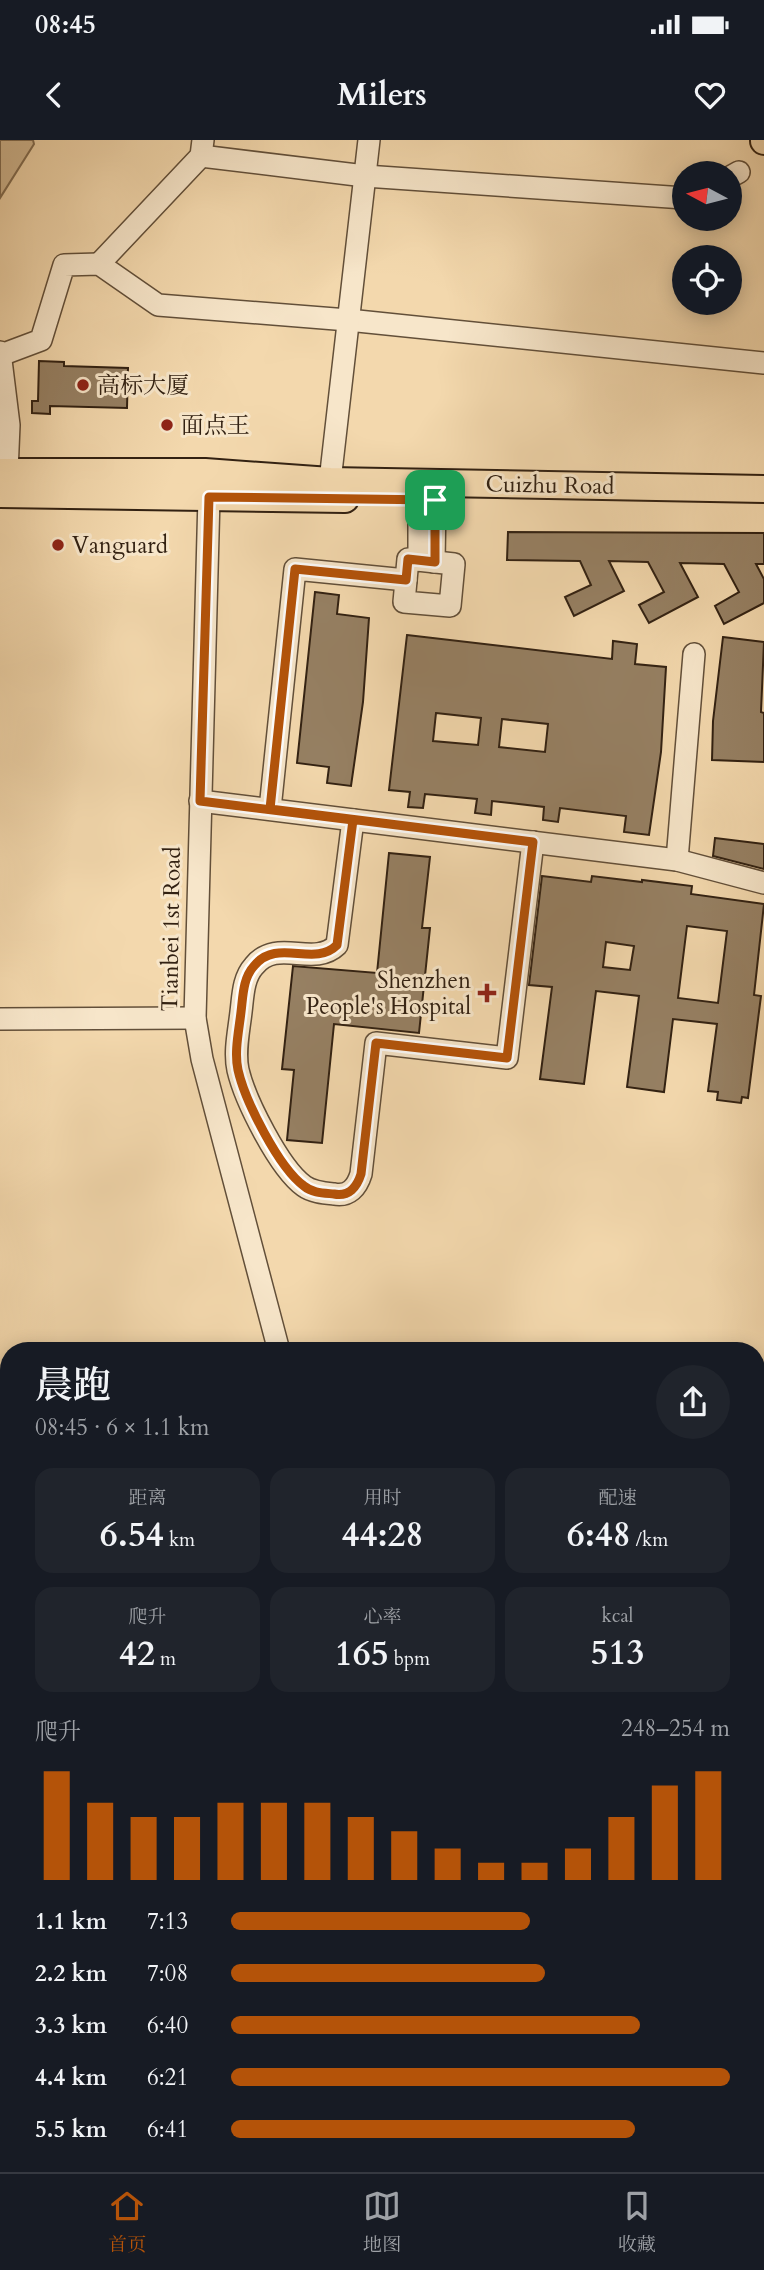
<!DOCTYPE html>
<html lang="zh">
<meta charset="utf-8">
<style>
:root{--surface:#171b24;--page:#20242c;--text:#f1f3f6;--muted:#9ea1a6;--line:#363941;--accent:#b45309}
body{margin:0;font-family:Cardo,"Noto Serif SC",serif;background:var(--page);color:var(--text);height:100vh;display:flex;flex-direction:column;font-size:26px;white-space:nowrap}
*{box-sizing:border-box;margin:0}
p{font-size:23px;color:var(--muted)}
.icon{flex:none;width:38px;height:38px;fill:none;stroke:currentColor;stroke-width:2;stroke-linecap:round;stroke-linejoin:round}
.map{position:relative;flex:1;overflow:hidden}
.panel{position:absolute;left:0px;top:1202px;width:765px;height:831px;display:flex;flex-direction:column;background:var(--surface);border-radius:28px 28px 0 0;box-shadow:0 4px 18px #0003}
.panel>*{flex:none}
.needle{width:46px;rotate:277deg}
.controls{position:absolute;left:672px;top:21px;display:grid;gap:14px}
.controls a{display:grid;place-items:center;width:70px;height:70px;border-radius:50%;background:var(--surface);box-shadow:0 4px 18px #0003;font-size:35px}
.pin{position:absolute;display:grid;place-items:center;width:60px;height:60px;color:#fff;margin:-30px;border-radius:14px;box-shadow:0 4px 10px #0006}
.round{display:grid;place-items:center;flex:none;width:74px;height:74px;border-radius:37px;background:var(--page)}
.overview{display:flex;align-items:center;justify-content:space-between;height:119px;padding:0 35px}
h1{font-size:38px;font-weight:600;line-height:52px}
.metrics{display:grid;grid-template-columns:repeat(3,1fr);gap:10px;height:119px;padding:7px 35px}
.metrics div{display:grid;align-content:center;border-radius:18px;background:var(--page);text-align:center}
.metrics b{font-size:35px;font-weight:600}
.metrics small{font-size:19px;font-weight:400}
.metrics p{font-size:19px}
.chart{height:196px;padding:14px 35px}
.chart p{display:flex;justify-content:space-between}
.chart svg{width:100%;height:126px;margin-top:7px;stroke:var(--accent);stroke-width:6}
ul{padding:0 35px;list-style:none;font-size:23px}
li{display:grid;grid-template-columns:112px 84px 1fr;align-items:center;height:52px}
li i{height:18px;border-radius:9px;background:var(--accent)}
.status{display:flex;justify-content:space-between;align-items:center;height:49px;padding:0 35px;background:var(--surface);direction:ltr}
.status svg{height:19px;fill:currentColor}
header{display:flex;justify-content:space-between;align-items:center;height:91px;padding:0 35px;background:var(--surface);font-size:32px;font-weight:600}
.tab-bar{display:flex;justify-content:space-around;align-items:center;height:98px;border-top:2px solid var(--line);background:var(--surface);font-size:19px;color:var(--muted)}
.tab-bar a{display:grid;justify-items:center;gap:4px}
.tab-bar .selected{color:var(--accent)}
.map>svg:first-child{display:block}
</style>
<div class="status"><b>08:45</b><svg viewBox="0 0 49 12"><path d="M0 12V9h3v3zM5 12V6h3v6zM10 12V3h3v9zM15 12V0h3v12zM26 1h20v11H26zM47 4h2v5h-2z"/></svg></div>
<header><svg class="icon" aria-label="back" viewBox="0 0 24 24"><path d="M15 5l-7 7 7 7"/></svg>Milers<svg class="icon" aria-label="heart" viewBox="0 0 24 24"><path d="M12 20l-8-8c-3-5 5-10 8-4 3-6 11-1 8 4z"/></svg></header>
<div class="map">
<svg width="764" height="2032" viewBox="0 0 764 2032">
<rect width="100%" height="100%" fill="#f3d8ad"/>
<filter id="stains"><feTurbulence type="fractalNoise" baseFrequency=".00286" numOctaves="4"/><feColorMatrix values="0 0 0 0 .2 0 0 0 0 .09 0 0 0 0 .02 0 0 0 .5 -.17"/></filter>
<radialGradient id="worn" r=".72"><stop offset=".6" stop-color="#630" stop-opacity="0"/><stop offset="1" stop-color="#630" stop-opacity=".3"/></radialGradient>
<path fill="#d2b993" stroke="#826d52" stroke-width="2" d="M0 0H33L34 4 0 58Z"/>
<g fill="#968063" stroke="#322112" stroke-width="2" fill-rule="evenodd">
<path d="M39 221 64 222V226L128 228 127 268 50 266V274L32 273V261H38Z"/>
<path d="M508 392 764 393V424H756L764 439V463L724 484 715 466 739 452 724 424 680 423 698 457 649 483 639 465 664 452 648 422 609 421 624 451 574 476 565 457 591 445 580 421 507 420Z"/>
<path d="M315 452 339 455 337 474 369 478 363 562 351 646 327 643 329 627 297 623Z"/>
<path d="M407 495 612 519 613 501 637 504 635 524 666 527 661 612 649 695 624 692 626 676 560 668 558 682 543 680 544 667 492 661 491 675 475 673 477 659 425 654 423 668 408 667 410 652 389 650ZM436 573 481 578 478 605 433 601ZM502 579 548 584 545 612 499 607Z"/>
<path d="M723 497 764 502 761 572 764 573V622L712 620 713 581Z"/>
<path d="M715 698 764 704V729L713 716Z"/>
<path d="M389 713 430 717 422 788H430L419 893 334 884 322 1003 287 1000 294 930 282 929 293 826 377 833Z"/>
<path d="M542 736 591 742 592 736 642 742V740L692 746 691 754 764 764 754 855 761 856 748 958 742 957 741 963 717 960 718 952 708 951 717 884 673 879 664 952 627 947 639 856 596 851 584 944 540 939 552 847 529 845ZM687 786 727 791 718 863 678 858ZM606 802 634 806 630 830 603 827Z"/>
</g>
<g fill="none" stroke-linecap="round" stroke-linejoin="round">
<g stroke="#624f39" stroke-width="24">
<g id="minor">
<path d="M201 16 365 36 684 58"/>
<path d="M730 37 739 32"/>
<path d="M99 124 201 16 203 0"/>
<path d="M0 212 9 285 7 332"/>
<path d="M1 215 41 200 64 125 99 124 158 165 348 180 764 223"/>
<path d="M330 341 369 0"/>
<path d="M209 357 195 878 202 919 279 1211"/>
<path d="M408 419 454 424 450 466 404 462Z"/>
<path d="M419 420V360"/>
<path d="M434 422 435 360"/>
<path d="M200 661 677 720 764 743"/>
<path d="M270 669 295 429 406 440"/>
<path d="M353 680 337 805C313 828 277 797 254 826 243 838 243 856 241 872 239 890 234 912 238 930 245 960 279 1028 304 1046 312 1052 324 1053 334 1054 349 1057 357 1047 361 1034L376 903 507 918 533 702"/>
<path d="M677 720 694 514"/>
<path d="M0 879 195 878"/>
<path d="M756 1366 764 1360"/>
<path d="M0 1775 9 1773"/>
<path d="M756 1781 764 1819"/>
<path d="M549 2025 560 2032"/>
<path d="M261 2032 271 2025"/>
</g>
</g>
<g stroke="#322112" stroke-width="30">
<g id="major">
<path d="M764 0V1"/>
<path d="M0 332H205L330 341 764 349"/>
<path d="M0 354 345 359"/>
<path d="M756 1387 764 1381"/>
<path d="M756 1417 764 1409"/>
<path d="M756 1461 764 1450"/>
<path d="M756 1670 764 1689"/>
</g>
</g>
<g stroke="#322112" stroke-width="33">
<g id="highway">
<path d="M756 1589H764"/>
<path d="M0 1651 9 1649"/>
<path d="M0 1680 9 1678"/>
<path d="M756 1733 764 1766"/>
</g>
</g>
<g stroke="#322112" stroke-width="2.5" stroke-dasharray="2 3.5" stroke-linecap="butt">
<path d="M756 1905 758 2010"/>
<path d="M756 1938H764"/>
</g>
<use href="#minor" stroke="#f7e6ca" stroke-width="21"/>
<use href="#major" stroke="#f3d8ad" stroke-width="26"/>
<use href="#highway" stroke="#f3d8ad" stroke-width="30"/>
<g stroke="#322112" stroke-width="33" stroke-linecap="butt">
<path id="highway-bridge" d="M756 1617H764"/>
</g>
<use href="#highway-bridge" stroke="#f3d8ad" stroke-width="30"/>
</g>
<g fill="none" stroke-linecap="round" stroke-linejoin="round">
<g stroke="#fff" stroke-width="14">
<path id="route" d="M435 360 209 357 200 661 353 680 337 805C314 828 277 797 254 826 243 838 243 856 241 872 239 890 234 912 238 930 245 961 279 1028 304 1046 312 1053 324 1053 334 1054 349 1057 357 1047 361 1034L376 903 507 918 533 702 270 669 295 429 406 440 408 419 435 422V360"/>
</g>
<use href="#route" stroke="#b45309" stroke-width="9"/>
</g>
<g fill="#8f2418" stroke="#f7e6ca" stroke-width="2.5">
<circle cx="83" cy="245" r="7"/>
<circle cx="167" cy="285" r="7"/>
<circle cx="58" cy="405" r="7"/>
<path d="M483.5 842.5h7v7h7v7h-7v7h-7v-7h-7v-7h7z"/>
</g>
<g text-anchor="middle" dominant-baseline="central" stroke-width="6" stroke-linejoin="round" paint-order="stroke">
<g font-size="23" fill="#322112" stroke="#f7e6ca" text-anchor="start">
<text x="97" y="245">高标大厦</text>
<text x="181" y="285">面点王</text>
<text x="72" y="405">Vanguard</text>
<text x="471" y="840" text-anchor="end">Shenzhen<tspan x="471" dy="26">People's Hospital</tspan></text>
</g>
<g font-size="23" fill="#322112" stroke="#f7e6ca">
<text transform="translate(550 345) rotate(1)">Cuizhu Road</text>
<text transform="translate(171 789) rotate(-89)">Tianbei 1st Road</text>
</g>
</g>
<rect width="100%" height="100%" filter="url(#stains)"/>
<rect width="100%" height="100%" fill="url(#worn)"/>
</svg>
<div class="controls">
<a><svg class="needle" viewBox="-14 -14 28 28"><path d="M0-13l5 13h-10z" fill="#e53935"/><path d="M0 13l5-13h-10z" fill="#9ea1a6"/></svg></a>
<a><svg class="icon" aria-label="locate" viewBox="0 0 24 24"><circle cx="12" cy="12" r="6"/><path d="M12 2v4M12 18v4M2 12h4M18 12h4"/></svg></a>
</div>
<div class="pin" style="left:435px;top:360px;background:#1e9e55"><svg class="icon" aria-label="arrive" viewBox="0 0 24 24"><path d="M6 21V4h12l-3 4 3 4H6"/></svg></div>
<section class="panel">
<div class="overview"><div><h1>晨跑</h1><p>08:45 · 6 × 1.1 km</p></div><a class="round"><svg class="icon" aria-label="share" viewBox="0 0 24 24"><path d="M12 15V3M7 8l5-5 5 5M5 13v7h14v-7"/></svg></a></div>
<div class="metrics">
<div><p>距离</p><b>6.54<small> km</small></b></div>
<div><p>用时</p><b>44:28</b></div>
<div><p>配速</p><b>6:48<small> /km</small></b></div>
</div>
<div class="metrics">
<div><p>爬升</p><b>42<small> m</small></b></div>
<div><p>心率</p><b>165<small> bpm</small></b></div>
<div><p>kcal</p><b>513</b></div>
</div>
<div class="chart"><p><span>爬升</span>248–254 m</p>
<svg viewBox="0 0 160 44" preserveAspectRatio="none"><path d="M5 44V6M15 44V17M25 44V22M35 44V22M45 44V17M55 44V17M65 44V17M75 44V22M85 44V27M95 44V33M105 44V38M115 44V38M125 44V33M135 44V22M145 44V11M155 44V6"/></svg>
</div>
<ul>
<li><b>1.1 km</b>7:13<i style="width:60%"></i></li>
<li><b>2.2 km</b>7:08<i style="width:63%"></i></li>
<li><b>3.3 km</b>6:40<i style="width:82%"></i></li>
<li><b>4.4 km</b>6:21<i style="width:100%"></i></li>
<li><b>5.5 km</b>6:41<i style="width:81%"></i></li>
</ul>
</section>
</div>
<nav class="tab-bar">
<a class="selected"><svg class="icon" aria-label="home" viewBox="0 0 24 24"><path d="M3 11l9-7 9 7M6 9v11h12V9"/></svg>首页</a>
<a><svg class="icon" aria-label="map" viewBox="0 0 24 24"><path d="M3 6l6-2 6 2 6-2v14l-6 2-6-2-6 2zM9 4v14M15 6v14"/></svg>地图</a>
<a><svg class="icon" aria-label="saved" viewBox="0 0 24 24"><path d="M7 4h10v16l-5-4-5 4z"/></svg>收藏</a>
</nav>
